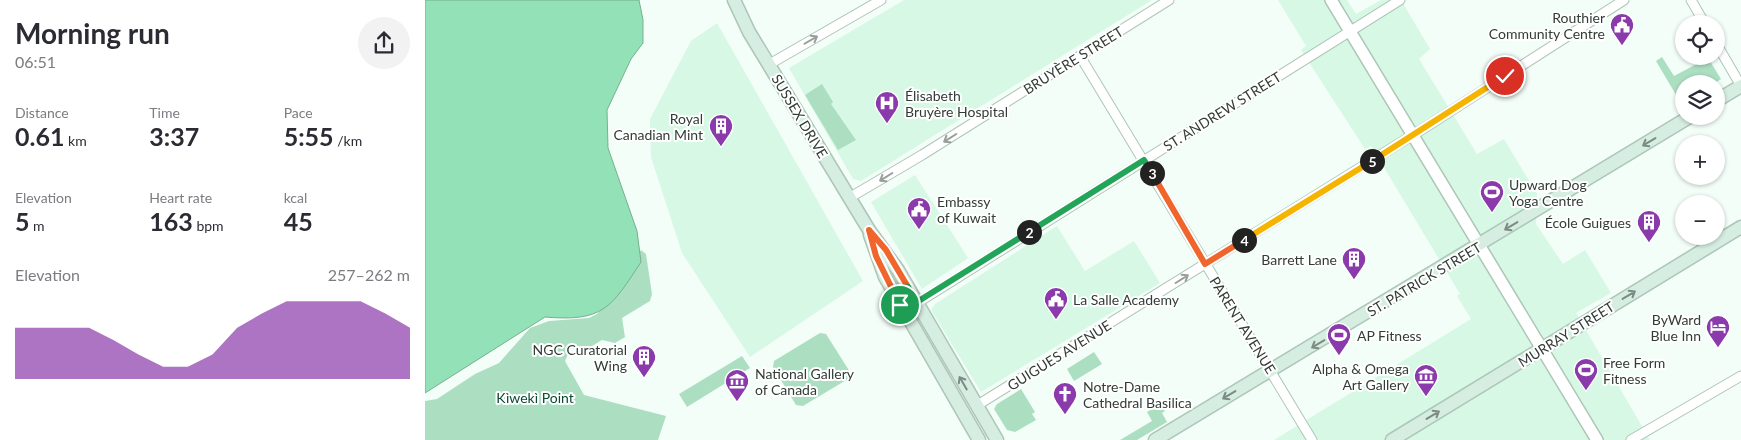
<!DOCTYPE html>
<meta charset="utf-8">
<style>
:root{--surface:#fff;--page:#f2f2f3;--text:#2b2b33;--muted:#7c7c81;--accent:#8a3aaa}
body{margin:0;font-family:Lato,sans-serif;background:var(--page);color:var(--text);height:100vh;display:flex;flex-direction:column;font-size:19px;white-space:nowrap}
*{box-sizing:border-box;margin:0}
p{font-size:16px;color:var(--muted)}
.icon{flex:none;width:28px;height:28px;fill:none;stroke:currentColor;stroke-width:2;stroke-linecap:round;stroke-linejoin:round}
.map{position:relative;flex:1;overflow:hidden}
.panel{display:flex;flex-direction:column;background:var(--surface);width:425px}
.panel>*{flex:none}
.controls{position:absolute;left:1250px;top:15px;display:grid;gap:10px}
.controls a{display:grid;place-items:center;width:50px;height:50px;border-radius:50%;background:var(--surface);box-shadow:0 1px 4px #0004;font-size:25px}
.pin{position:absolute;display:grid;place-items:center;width:42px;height:42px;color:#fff;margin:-21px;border:2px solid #fff;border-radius:50%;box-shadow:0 1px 5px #0007}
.km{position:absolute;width:25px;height:25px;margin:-12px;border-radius:50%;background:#222;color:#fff;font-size:14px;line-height:25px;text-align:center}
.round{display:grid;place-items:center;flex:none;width:52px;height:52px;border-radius:26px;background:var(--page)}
.head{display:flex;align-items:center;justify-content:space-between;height:85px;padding:0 15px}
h1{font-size:28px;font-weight:700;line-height:38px}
.stats{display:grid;grid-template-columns:repeat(3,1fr);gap:8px;height:85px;padding:5px 15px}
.stats div{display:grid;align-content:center}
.stats b{font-size:25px;font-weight:700}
.stats small{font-size:14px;font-weight:400}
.stats p{font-size:14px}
.chart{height:140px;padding:10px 15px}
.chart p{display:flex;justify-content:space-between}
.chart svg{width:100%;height:90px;margin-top:5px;fill:var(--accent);opacity:.7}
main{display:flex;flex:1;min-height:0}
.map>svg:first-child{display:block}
</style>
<main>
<section class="panel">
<div class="head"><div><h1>Morning run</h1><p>06:51</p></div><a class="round"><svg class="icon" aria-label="share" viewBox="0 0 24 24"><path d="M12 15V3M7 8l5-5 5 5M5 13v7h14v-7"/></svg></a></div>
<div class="stats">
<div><p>Distance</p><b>0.61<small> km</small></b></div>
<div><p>Time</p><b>3:37</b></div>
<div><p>Pace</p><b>5:55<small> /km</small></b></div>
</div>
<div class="stats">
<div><p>Elevation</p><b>5<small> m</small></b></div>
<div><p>Heart rate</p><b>163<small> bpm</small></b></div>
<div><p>kcal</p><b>45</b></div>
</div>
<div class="chart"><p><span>Elevation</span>257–262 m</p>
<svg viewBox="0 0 160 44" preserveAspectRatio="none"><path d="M0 44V19L10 19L20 19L30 19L40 25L50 32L60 38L70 38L80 32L90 19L100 12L110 6L120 6L130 6L140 6L150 12L160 19V44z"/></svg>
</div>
</section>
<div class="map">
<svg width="1316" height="440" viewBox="0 0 1316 440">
<rect width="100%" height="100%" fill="#f4fef8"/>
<g fill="#d6f8e4">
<path d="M479 0H727L436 181 428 179 364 68Z"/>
<path d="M853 0H922L931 14 956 0H976L1005 49 994 59 1052 154 1079 139 1112 194 1111 224 1138 264 1160 250 1186 293 1151 313 1225 440H849L1046 319 1032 296 1035 294 946 146 940 149 876 50 881 46Z"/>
<path d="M292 23 438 281 325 357 257 253 226 157 225 119 266 41Z"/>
<path d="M490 175 543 258 497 289 446 202Z"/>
<path d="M632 226 660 271 709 241 735 283 556 392 506 310 510 304Z"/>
</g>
<g fill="#acdfc2">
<path d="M1237 57 1249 76 1283 58 1296 79 1289 84H1259L1257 105 1231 61Z"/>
<path d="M397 84 408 102 406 104 431 140 413 150 380 95Z"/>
<path d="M216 250 221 254 227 294 225 301 197 318 200 337 190 343 177 340 159 351 146 348 140 361 159 395 241 416 233 440H0V401L12 399 50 374 74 363 105 328 124 321 164 318 172 314 208 268 212 254Z"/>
<path d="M395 333 401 334 425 372 423 379 378 406 371 405 348 367 349 361Z"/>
<path d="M669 352 677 364 649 381 642 369Z"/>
<path d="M317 356 325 368 262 407 254 394Z"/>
<path d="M596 389 610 412 607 414 611 420 590 432 582 430 569 409 572 404Z"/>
<path d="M736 404 740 411 737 413 742 422 712 440H695L727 421 722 412Z"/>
</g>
<path fill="#93e1b7" stroke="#76b090" d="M0 0H214L218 20V43L206 59 182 110 183 148 212 231 216 262C186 308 178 322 120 317L0 393Z"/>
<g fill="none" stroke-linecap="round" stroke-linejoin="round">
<g stroke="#adc6b7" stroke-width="11">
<g id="minor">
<path d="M1266 0 1280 24"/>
<path d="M1291 43 1316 86"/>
<path d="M655 56 887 440"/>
<path d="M343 65 456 0"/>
<path d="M424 198 497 155 744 0"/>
<path d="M492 303 975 0"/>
<path d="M551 406 1004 125 1199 0"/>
<path d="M1206 440 1316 376"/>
</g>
</g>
<g stroke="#adc6b7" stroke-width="14">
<path id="tertiary" d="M906 0 1172 440"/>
</g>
<g stroke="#adc6b7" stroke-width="15">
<g id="secondary">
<path d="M309 0 324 32 444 230 473 270 572 440"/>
<path d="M1291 101 1316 86"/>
<path d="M445 235 460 277 554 440"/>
<path d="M730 440 1266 116"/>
<path d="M967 440 1316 227"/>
</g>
</g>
<use href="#minor" stroke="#fff" stroke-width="9"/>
<use href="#tertiary" stroke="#fff" stroke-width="11"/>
<use href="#secondary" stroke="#d6ede1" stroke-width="12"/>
</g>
<defs><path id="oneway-shaft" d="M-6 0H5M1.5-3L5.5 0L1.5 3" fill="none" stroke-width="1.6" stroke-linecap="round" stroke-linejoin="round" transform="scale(1.25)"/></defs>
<g stroke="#989e9a">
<use href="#oneway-shaft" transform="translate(386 40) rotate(-30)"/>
<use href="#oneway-shaft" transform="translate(525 138) rotate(148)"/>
<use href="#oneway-shaft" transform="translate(461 177) rotate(148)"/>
<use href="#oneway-shaft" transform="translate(757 279) rotate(-32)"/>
</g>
<g stroke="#7c8c83">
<use href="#oneway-shaft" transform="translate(1224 142) rotate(149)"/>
<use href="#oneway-shaft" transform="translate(1086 226) rotate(149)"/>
<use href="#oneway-shaft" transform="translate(1204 295) rotate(-31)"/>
<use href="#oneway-shaft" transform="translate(893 344) rotate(149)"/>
<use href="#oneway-shaft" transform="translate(538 383) rotate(-120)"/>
<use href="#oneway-shaft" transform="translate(804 395) rotate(149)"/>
<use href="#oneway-shaft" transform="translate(1008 415) rotate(-31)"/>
</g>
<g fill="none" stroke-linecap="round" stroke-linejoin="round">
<g stroke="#fff" stroke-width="10">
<path id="split-1" d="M475 305 451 256 444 230 461 250 483 287"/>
</g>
<g stroke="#fff" stroke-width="10">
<path id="split-2" d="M483 287 492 302 604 232"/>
</g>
<g stroke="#fff" stroke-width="10">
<path id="split-3" d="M604 232 719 160 727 173"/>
</g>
<g stroke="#fff" stroke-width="10">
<path id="split-4" d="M727 173 780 264 819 240"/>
</g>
<g stroke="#fff" stroke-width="10">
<path id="split-5" d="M819 240 947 161"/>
</g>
<g stroke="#fff" stroke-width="10">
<path id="split-6" d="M947 161 1080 76"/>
</g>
<use href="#split-1" stroke="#f0652b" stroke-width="6"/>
<use href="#split-2" stroke="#22a559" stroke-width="6"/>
<use href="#split-3" stroke="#22a559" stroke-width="6"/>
<use href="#split-4" stroke="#f0652b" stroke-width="6"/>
<use href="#split-5" stroke="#f5b400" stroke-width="6"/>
<use href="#split-6" stroke="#f5b400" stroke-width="6"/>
</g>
<defs>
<g id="civic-pin" transform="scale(1.25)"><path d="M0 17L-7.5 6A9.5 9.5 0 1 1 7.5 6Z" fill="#8a3aaa" stroke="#fff"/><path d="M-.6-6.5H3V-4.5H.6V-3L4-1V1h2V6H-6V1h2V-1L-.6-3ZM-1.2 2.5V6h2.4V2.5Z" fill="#fff"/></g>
<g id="hospital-pin" transform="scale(1.25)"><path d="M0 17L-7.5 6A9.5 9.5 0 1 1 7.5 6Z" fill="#8a3aaa" stroke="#fff"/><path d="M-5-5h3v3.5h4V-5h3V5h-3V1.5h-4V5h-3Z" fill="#fff"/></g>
<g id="building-pin" transform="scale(1.25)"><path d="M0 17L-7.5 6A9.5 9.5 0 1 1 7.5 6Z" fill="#8a3aaa" stroke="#fff"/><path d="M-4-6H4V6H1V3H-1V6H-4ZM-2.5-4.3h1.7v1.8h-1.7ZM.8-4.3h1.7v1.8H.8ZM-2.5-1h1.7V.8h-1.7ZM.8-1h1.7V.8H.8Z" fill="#fff"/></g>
<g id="stadium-pin" transform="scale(1.25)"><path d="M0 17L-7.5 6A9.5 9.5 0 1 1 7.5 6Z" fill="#8a3aaa" stroke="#fff"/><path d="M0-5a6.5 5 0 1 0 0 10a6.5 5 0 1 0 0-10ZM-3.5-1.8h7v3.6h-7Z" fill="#fff"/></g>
<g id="hotel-pin" transform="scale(1.25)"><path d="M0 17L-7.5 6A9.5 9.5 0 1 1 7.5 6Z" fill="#8a3aaa" stroke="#fff"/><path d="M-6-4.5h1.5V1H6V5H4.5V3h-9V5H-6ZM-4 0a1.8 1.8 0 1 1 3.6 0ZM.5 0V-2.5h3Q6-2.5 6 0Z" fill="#fff"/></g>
<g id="museum-pin" transform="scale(1.25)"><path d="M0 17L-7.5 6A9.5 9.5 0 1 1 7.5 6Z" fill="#8a3aaa" stroke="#fff"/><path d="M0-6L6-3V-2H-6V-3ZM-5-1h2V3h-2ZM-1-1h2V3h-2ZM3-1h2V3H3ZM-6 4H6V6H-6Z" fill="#fff"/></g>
<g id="church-pin" transform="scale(1.25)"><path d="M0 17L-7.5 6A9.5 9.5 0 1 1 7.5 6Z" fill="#8a3aaa" stroke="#fff"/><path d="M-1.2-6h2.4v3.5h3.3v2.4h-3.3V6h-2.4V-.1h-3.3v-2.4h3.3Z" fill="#fff"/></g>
</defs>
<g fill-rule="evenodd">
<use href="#civic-pin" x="1197" y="25"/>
<use href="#hospital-pin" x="462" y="103"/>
<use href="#building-pin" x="296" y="126"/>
<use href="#stadium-pin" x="1067" y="192"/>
<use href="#civic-pin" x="494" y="209"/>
<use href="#building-pin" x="1224" y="222"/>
<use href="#building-pin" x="929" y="259"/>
<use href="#civic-pin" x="631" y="299"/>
<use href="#hotel-pin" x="1293" y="327"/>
<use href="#stadium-pin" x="914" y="335"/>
<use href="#building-pin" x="219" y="357"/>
<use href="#stadium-pin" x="1161" y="370"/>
<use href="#museum-pin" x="1001" y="376"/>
<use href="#museum-pin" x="312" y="381"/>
<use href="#church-pin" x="640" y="394"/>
</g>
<g text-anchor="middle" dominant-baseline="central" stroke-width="4" stroke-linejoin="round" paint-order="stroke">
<g font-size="14" fill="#323c36" stroke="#fff" text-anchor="start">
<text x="1180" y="17" text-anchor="end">Routhier<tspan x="1180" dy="16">Community Centre</tspan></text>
<text x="480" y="95">Élisabeth<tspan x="480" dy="16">Bruyère Hospital</tspan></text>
<text x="278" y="118" text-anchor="end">Royal<tspan x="278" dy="16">Canadian Mint</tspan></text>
<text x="1084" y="184">Upward Dog<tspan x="1084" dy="16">Yoga Centre</tspan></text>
<text x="512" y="201">Embassy<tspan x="512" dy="16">of Kuwait</tspan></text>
<text x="1206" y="222" text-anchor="end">École Guigues</text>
<text x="912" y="259" text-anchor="end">Barrett Lane</text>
<text x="648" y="299">La Salle Academy</text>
<text x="1276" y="319" text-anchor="end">ByWard<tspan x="1276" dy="16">Blue Inn</tspan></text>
<text x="932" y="335">AP Fitness</text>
<text x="202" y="349" text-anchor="end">NGC Curatorial<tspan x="202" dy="16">Wing</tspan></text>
<text x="1178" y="362">Free Form<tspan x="1178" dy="16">Fitness</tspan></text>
<text x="984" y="368" text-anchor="end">Alpha &amp; Omega<tspan x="984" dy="16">Art Gallery</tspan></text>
<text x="330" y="373">National Gallery<tspan x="330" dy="16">of Canada</tspan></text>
<text x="658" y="386">Notre-Dame<tspan x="658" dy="16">Cathedral Basilica</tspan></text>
</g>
<g font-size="14" fill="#323c36" stroke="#fff">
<text transform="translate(648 60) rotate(-32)">BRUYÈRE STREET</text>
<text transform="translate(797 111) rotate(-32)">ST. ANDREW STREET</text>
<text transform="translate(375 116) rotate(59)">SUSSEX DRIVE</text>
<text transform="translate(999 279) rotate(-31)">ST. PATRICK STREET</text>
<text transform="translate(818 325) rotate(58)">PARENT AVENUE</text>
<text transform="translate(1141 334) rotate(-32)">MURRAY STREET</text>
<text transform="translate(634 355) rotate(-32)">GUIGUES AVENUE</text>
</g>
<g font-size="14" fill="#0b4a30" stroke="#fff">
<text x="110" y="397">Kìwekì Point</text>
</g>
</g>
</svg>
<div class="controls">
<a><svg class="icon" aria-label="locate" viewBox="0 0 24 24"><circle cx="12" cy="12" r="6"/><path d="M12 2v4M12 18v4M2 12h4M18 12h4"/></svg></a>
<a><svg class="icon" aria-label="layers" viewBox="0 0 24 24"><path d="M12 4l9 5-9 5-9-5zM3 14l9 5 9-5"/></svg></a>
<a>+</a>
<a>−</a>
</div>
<div class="pin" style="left:475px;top:305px;background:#1e9e55"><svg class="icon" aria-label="arrive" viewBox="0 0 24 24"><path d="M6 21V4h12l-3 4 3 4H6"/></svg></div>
<div class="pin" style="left:1080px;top:76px;background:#d93025"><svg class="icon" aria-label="check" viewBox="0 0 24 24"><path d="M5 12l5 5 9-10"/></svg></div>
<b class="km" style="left:604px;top:232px">2</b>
<b class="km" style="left:727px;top:173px">3</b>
<b class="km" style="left:819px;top:240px">4</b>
<b class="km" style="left:947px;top:161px">5</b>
</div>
</main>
